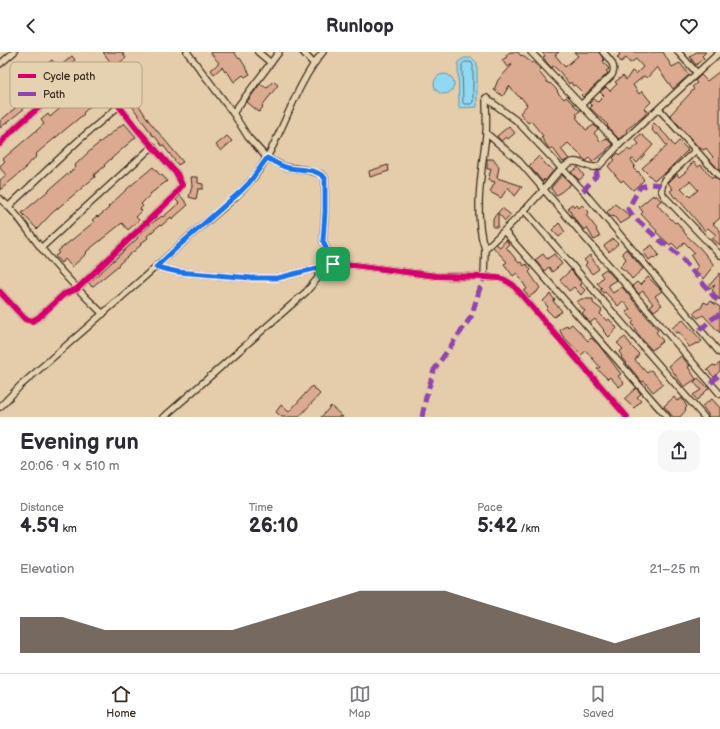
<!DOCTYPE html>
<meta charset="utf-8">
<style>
:root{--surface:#fff;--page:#f7f7f7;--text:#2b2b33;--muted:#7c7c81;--line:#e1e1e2;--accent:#3b2a1e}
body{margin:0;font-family:"Balsamiq Sans",sans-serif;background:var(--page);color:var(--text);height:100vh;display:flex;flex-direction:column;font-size:15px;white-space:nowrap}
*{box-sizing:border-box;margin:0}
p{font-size:13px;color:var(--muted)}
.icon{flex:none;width:22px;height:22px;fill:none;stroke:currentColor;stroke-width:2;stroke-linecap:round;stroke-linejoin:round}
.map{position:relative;height:365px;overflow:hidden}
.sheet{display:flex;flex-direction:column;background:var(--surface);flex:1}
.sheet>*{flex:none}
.pin{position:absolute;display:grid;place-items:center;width:34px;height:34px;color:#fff;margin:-17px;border-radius:8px;box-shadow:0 2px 6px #0006}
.round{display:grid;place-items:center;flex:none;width:42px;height:42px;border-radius:12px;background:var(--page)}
.headline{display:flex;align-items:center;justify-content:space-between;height:68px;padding:0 20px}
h1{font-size:22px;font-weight:800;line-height:30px}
.stats{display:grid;grid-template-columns:repeat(3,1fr);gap:6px;height:68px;padding:4px 20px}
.stats div{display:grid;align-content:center}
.stats b{font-size:20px;font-weight:800}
.stats small{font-size:11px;font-weight:400}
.stats p{font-size:11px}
.chart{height:112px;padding:8px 20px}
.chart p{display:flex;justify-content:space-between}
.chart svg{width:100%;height:72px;margin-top:4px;fill:var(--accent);opacity:.7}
header{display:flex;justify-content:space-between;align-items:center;height:52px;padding:0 20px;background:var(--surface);font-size:18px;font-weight:800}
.tab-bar{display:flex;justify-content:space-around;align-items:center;height:56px;border-top:1px solid var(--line);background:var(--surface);font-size:11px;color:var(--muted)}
.tab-bar a{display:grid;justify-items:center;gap:2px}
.tab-bar .selected{color:var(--accent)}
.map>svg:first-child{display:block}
</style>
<header><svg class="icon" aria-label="back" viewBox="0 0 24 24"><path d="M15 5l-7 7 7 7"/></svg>Runloop<svg class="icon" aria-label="heart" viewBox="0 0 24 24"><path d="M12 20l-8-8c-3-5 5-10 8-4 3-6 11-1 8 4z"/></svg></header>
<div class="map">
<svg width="720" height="365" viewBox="0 0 720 365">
<rect width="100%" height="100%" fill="#e5ccab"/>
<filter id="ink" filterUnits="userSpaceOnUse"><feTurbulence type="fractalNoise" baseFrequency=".025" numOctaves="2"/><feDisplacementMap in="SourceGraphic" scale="8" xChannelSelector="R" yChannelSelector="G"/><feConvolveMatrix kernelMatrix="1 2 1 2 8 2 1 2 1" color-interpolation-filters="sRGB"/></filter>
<g filter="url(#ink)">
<g fill="#91d9f2" stroke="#6f939d">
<path d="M464 6H472L477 11V55L459 56 458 10Z"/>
<circle cx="444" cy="32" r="10"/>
</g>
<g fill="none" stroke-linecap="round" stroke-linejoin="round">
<path stroke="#5d7073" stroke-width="1" d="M465 10H471L473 13V50L471 52H464L463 50 462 13Z"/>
</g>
<g fill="#dbaa90" stroke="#3b2a1e" fill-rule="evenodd">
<path d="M103 0H122L126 6 114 15Z"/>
<path d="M210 0H234L239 7 240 6 250 22 245 25 243 23 234 30 227 19 225 20 222 15 214 22 211 18 219 11Z"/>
<path d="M510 0H518L521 4 522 3 532 11 533 10 541 17 539 20 549 32 550 31 558 39 557 40 564 47 566 45 580 59 576 62 578 64 576 65 586 78 594 73 598 77 594 81 601 90 606 86 613 93 607 97V99L592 110 590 106 586 109 568 91 561 97 569 107 563 110 552 95 550 98 541 85 543 84 531 69 528 71 520 61 527 53 521 45 520 46 509 34 503 44 494 38 498 28 513 12 507 15 502 8 507 5 506 3Z"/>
<path d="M542 0H559L555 3 565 15 578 4 574 0H599L604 8 603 9 609 17 606 19 608 21 583 45 581 43 583 41 575 33 573 34 571 30 569 32 560 20 553 14 552 16 547 11 543 5 545 4Z"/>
<path d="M618 0H663L672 15 680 11 689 23 673 37 657 15 647 26 644 24 633 33 639 42 642 39 651 50 644 57 648 59 643 65 626 78 627 80 619 87 607 74 608 73 590 56 592 54 589 51 594 47 598 50 604 44 600 40 606 35 610 39 617 32 615 30 623 24 626 28 632 19 636 22 643 15 636 7 630 11 626 6 621 10 617 5 620 3Z"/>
<path d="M696 0H706L702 4 704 6 696 13 690 5Z"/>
<path d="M72 4 75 8 57 24 47 12 52 8 58 16Z"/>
<path d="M720 19V119L710 108 713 105 706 96 704 98 698 95 670 63 694 37 692 35 697 31 695 29 701 23 707 29Z"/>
<path d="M112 20 136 49 149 69 183 110 178 113 163 93 162 94 154 83 153 84 132 54 108 23Z"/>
<path d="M92 29 103 42 83 61 84 62 43 96 36 102 37 104 25 115 26 116 0 138V128L6 123 0 116V114L5 109 3 107 44 72 41 68 48 62 50 65 65 52 64 51 69 46H70L81 39Z"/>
<path d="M273 29 278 33 262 54 263 55 259 60 247 50 260 32 267 36Z"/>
<path d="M27 46 31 51 0 76V69Z"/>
<path d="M124 71 136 85 104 113 105 114 94 123 95 125 52 161 37 177 22 161 76 115 75 113 93 96Z"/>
<path d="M654 71 667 84 674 94 679 89 688 98 665 121 654 128 642 116 667 94 657 81 656 83 652 78 653 77 651 74Z"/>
<path d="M509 74 515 81 508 87 506 85 501 89 497 84Z"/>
<path d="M641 82 653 93 637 111 633 107 631 108 635 114 633 116 637 120 638 119 644 128 633 138 623 128 621 130 608 114 615 108 613 106 618 101 620 103 628 97 630 99 639 92 635 87Z"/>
<path d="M227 84 232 89 221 99 216 93Z"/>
<path d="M539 104 548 115 549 114 553 119 545 129 544 127 543 130 529 114Z"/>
<path d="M487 107H493L499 115 497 126 519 133 522 135 515 144 508 135 501 146 490 140 495 130 488 128 491 117H487Z"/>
<path d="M694 110 698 115 701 113 712 126 714 125 720 129V166L713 172 720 178V193L712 186 716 183 708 176 705 179 685 155 676 145 675 146 670 139 673 137 668 131 677 122 679 125 688 118 687 117 690 113ZM690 129 698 138 690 145 681 136Z"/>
<path d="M388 113 389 119 370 125 369 119Z"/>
<path d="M153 115 161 124 162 123 167 129 150 142H151L141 152 143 154 140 157 142 159 136 165 139 168 128 178 122 171 86 200 87 201 72 215 65 207 61 211 55 204 59 201 58 199 94 170 92 168 97 164 98 165 109 156 108 155 128 136Z"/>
<path d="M578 115 584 124 579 128 571 120Z"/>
<path d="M562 123 571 132 556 144 551 136Z"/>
<path d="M191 125H198V131L203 132V137H198L196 147 189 145 192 134Z"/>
<path d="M180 143 188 153 172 167 171 165 161 174 160 173 147 184 148 186 140 192 141 193 119 212V213L92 235 89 231 138 186 137 185 152 171 162 164 163 165 179 151 176 148Z"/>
<path d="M653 143 654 145 656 143 661 149 657 152 661 157 675 171 677 170 687 184 701 197 714 213 703 227 695 217 698 215 691 204 695 201 684 190 678 197 672 191 670 193 656 180 657 179 641 162 643 160 639 155Z"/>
<path d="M572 152 574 155 577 153 579 156 582 153 589 160 586 163 597 177 596 178 600 185 594 188 587 176 584 178 573 165 568 155Z"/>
<path d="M615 152 629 163 630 166 620 172 614 164 611 165 607 160Z"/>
<path d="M502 156 511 163 505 169 498 161V175H493V166Z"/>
<path d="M559 171 565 180 559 185 552 178Z"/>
<path d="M613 187 618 192 609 200 604 194Z"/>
<path d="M506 188 509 192 506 195 519 211 521 210 524 214 526 212 531 218 529 220 540 236 538 238V239L529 245 524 239 527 237 517 221 513 224 504 212 507 210 493 195 496 192 500 195Z"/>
<path d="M652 193 659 203 654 207 653 205 649 208 643 199Z"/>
<path d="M626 197 643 217 632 227 626 219 620 215 626 207 622 201Z"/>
<path d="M543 202 547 207 554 202 562 212 552 220 549 215 544 219 535 208Z"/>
<path d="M590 203 599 217 592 222 585 213 587 211 584 208Z"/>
<path d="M606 217 616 228 608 233 613 241 622 235 658 278 656 280 663 289 652 298 639 284 632 271 634 269 626 260 630 257 623 249 618 254 605 240 603 241 600 237 602 236 597 231 603 225 600 221Z"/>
<path d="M571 218 582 232 580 233 585 238 581 243 574 235 569 239 560 228Z"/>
<path d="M720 221V248L712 238 715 233 708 237 707 236Z"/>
<path d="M648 225 662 239 655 244 662 253 654 259 650 254 653 252 643 239 639 242 632 234 637 230 640 233Z"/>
<path d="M550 242 555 248 553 249 562 259 554 265 546 257 548 255 543 249Z"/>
<path d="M581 247H593V251L602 258 600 262 607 269 609 267 617 276 609 285 603 279 604 278 595 267 590 271 582 261 585 259 577 250Z"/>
<path d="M710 249 720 255V281L703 263 698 266 693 261 701 256 704 250 708 252Z"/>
<path d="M683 268 702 289 698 292 697 291 689 295 679 280 676 281 672 276Z"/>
<path d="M572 272 588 289 591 286 598 292 621 322 618 324 624 331 619 335 610 325 608 327 597 317 600 315 586 299 581 303 562 283 560 278 567 273 568 275Z"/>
<path d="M625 285 632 294H631L639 302 635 308 647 321 651 318 663 332 653 340 644 329 642 330 621 305 622 304 619 300 623 297 617 291Z"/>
<path d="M681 304 690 314 688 315 696 327 684 335 669 314Z"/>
<path d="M720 311V319L714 325 707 318 713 313 716 314Z"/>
<path d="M698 326 707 335 708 334 709 336 697 348 693 343 701 338 694 330Z"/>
<path d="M312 334 320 342 299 365H282L276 360 281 353 289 360Z"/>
<path d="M636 336 641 342 637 345 641 349 634 356 624 347Z"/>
<path d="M674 345 677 349 682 346 687 355 685 357 686 358 680 365H673L664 354Z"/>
<path d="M712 347 720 356V365H708V362L702 354Z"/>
<path d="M331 354 343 365H321Z"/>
</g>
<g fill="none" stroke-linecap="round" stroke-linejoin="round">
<g stroke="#3b2a1e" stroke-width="8">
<g id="street">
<path d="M187 0 233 61 248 85 267 106 285 115 307 118 321 122 325 126V160L323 189 333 212"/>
<path d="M258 0 271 11"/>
<path d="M303 0 313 11"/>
<path d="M531 0 619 93"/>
<path d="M678 0 697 21"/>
<path d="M0 12 14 0"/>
<path d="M486 46 517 69 583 139 720 301"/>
<path d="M582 52 612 23C617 13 609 7 603 0"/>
<path d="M659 57 720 125"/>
<path d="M233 61 279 0"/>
<path d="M486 81 519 109 720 342"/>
<path d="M0 92C15 73 37 58 55 42 63 35 71 22 80 19 84 17 88 18 92 20L109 38 119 54 137 77 177 122 182 133 173 145 77 237 64 242 38 266 32 269 25 267 0 240"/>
<path d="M696 98 664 128 661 138 664 144 720 203"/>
<path d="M0 147C17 160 28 180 42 197 61 220 81 241 103 262"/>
<path d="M9 154 79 88 119 54"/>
<path d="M524 158 704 365"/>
<path d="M504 179 667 365"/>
<path d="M41 196 153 94"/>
<path d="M485 197C473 164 482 118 486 83 487 71 486 58 486 46"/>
<path d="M156 215 178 220 252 226H278L333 212 354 213 436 224 484 225 499 226 505 228 513 233 627 365"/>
<path d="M484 225 485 197C505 178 526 158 544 137 552 128 558 117 570 111 580 106 588 119 599 114L619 93 720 0"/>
<path d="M0 355 20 334C74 287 128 240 181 192 203 171 229 154 249 131 282 93 290 39 323 0"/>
<path d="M164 365 306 240 318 226 319 216"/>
</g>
</g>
<use href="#street" stroke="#e5d2b0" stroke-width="5.5"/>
<g stroke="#8e44ad" stroke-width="5" stroke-dasharray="10 5" stroke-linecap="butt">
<path d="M661 133 651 132 640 135 628 157 633 164 657 186 679 203 720 252"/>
<path d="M583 139 596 124 599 114"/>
<path d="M700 278 712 267 720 262"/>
<path d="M711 331 720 322"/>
<path d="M422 365 426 345 434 318 471 265 479 239 484 225"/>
</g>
<g stroke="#e5d2b0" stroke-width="8">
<g id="cycleway">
<path d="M0 92C15 73 37 58 55 42 63 35 71 22 80 19 84 17 88 18 92 20L109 38 119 54 137 77 177 122 182 133 173 145 77 237 64 242 38 266 32 269 25 267 0 240"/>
<path d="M156 215 178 220 252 226H278L333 212 354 213 436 224 484 225 499 226 505 228 513 233 627 365"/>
</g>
</g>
<use href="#cycleway" stroke="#d6006c" stroke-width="6"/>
</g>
</g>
<g fill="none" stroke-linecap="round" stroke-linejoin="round" filter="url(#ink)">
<g stroke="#fff" stroke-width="8">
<path id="route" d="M267 106C273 109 279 113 285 115 299 119 314 115 325 126V160L323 189 333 212 278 226H252L178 220 156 215 182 191 240 140 249 131Z"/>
</g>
<use href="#route" stroke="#1a73e8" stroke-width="5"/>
</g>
<rect x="10" y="10" width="132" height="46" rx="6" fill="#e5d2b0" stroke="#b2a084" stroke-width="1"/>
<rect x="18" y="22" width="18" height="4" fill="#d6006c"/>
<rect x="18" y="40" width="18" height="4" fill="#8e44ad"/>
<g font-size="11" fill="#3b2a1e">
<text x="43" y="28">Cycle path</text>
<text x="43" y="46">Path</text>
</g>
</svg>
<div class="pin" style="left:333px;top:212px;background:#1e9e55"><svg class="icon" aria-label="arrive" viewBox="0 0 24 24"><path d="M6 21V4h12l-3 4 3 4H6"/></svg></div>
</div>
<section class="sheet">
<div class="headline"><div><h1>Evening run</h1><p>20:06 · 9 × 510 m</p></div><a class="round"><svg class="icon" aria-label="share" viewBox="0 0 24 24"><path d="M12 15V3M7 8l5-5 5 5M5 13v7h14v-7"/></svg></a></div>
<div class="stats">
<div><p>Distance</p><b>4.59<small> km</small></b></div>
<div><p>Time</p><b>26:10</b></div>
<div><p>Pace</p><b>5:42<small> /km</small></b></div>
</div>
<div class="chart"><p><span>Elevation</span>21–25 m</p>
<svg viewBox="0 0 160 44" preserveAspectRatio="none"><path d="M0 44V22L10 22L20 30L30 30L40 30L50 30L60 22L70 14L80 6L90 6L100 6L110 14L120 22L130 30L140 38L150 30L160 22V44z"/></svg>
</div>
</section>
<nav class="tab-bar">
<a class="selected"><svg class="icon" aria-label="home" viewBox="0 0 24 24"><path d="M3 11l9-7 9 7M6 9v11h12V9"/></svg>Home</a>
<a><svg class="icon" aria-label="map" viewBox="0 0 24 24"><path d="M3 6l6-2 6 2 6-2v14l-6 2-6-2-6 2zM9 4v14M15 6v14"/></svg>Map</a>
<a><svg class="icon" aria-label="saved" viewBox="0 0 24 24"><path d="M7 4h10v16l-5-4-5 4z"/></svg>Saved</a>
</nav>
